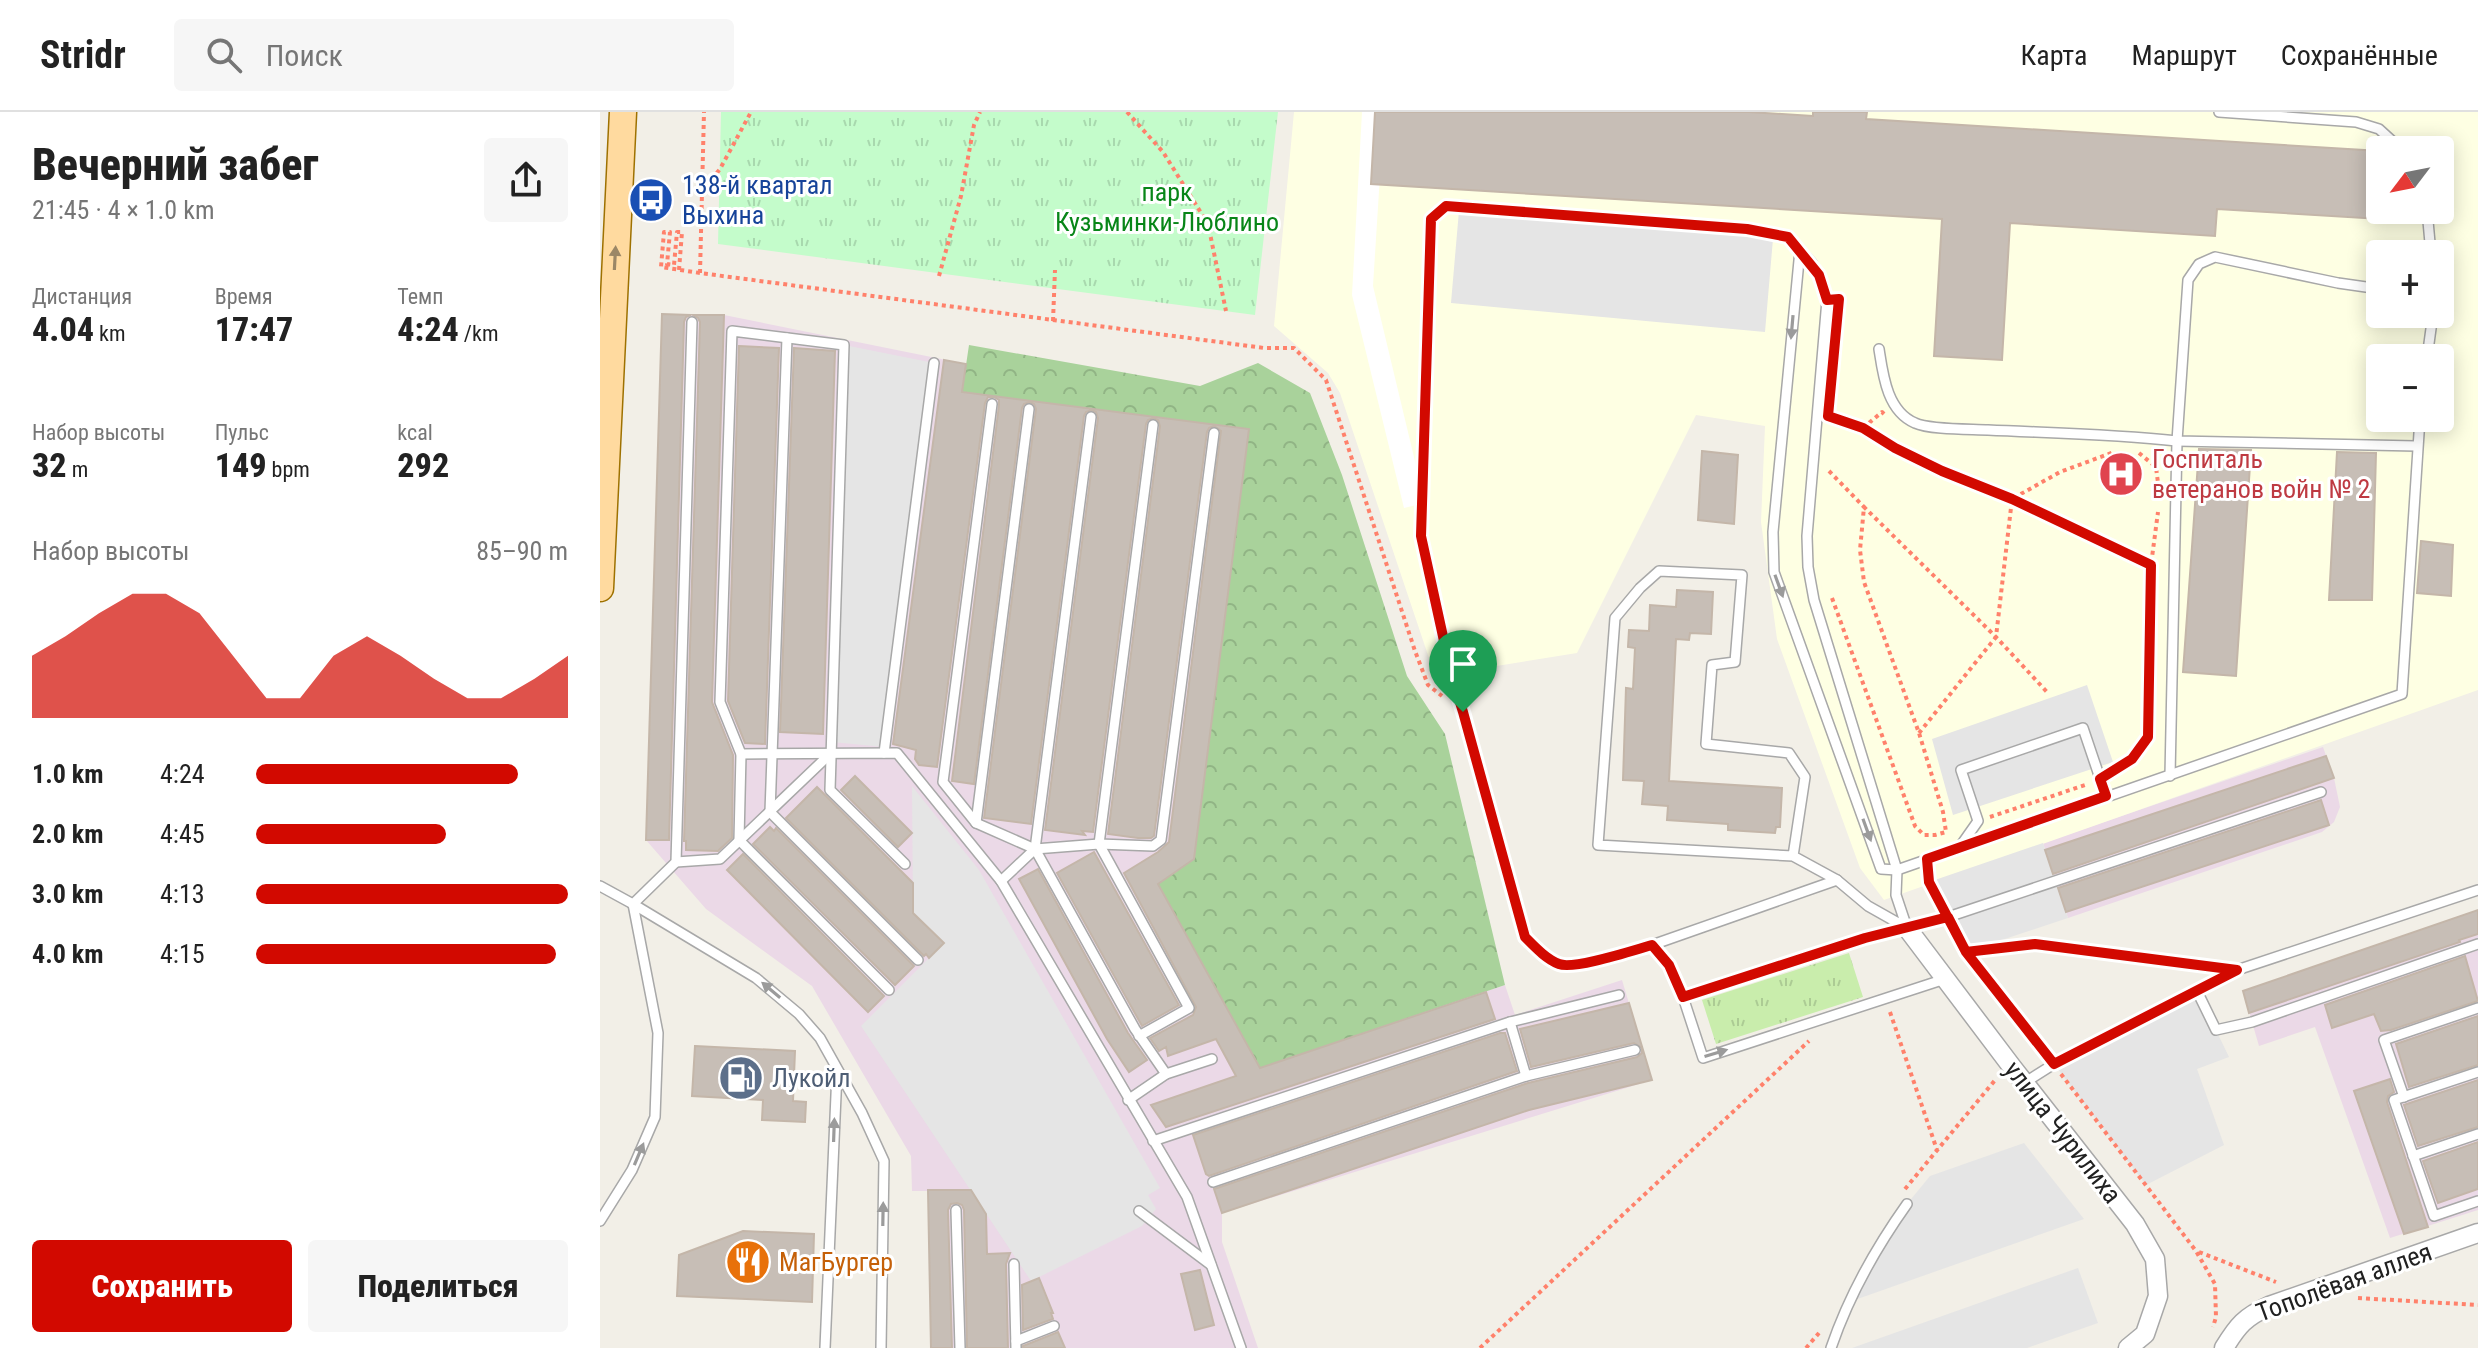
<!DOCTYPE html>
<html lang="ru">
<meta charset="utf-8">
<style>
:root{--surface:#fff;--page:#f6f6f6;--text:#222;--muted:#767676;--line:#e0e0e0;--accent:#d20900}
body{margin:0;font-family:"Roboto Condensed",sans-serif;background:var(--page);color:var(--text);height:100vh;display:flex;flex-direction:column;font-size:30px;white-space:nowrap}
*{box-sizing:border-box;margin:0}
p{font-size:26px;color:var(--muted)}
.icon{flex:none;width:44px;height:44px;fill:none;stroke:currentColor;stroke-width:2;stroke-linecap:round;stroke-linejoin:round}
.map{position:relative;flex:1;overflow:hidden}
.details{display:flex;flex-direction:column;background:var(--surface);width:600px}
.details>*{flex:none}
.needle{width:52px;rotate:238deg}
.controls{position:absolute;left:1766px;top:24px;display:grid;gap:16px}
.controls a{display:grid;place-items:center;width:88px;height:88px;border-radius:8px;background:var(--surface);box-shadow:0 4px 20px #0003;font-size:40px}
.pin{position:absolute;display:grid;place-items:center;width:68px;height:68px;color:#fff;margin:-82px -34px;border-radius:50% 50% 50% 0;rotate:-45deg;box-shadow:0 0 8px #0007}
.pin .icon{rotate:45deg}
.round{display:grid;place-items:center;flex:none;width:84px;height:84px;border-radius:8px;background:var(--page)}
.headline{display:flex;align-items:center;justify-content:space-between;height:136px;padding:0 32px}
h1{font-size:44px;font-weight:800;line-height:60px}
.figures{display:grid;grid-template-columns:repeat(3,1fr);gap:12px;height:136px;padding:8px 32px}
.figures div{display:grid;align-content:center}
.figures b{font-size:34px;font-weight:800}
.figures small{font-size:22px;font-weight:400}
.figures p{font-size:22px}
.chart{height:224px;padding:16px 32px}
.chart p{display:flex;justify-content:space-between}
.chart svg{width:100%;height:144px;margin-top:8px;fill:var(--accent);opacity:.7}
.button{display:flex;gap:16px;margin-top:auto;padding:16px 32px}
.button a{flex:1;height:92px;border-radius:8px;background:var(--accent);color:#fff;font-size:32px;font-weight:800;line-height:92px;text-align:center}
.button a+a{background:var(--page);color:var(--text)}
ul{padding:0 32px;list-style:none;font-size:26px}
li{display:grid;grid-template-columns:128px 96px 1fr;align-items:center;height:60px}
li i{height:20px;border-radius:10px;background:var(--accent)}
header{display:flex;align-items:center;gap:48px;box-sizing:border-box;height:112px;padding:0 40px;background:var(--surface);border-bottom:2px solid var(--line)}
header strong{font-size:38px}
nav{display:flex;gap:44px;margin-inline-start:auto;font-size:28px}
.search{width:560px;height:72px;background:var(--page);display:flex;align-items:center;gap:20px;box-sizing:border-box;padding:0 28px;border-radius:8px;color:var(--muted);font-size:30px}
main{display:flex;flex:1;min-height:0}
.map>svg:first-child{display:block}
</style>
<header>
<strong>Stridr</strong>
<div class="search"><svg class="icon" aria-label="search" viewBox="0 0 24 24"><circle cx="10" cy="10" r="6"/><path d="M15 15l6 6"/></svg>Поиск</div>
<nav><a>Карта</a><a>Маршрут</a><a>Сохранённые</a></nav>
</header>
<main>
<section class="details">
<div class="headline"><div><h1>Вечерний забег</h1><p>21:45 · 4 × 1.0 km</p></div><a class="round"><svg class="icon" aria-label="share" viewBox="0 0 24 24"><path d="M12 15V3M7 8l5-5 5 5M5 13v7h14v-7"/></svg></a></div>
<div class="figures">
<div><p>Дистанция</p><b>4.04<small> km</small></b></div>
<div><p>Время</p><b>17:47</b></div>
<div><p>Темп</p><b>4:24<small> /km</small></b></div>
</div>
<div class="figures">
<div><p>Набор высоты</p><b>32<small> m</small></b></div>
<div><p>Пульс</p><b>149<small> bpm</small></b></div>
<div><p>kcal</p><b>292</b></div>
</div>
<div class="chart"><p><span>Набор высоты</span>85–90 m</p>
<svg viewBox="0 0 160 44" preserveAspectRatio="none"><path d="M0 44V25L10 19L20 12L30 6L40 6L50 12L60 25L70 38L80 38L90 25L100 19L110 25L120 32L130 38L140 38L150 32L160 25V44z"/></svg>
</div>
<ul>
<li><b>1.0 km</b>4:24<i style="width:84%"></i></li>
<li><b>2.0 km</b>4:45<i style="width:61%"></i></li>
<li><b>3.0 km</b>4:13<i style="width:100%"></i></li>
<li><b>4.0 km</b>4:15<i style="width:96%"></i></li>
</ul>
<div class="button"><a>Сохранить</a><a>Поделиться</a></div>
</section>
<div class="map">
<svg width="1878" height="1236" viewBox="0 0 1878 1236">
<defs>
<pattern id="grass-tufts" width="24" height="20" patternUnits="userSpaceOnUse" patternTransform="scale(2)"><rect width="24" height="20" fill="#c9edac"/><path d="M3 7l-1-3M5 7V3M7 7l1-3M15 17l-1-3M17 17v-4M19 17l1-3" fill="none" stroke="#accb94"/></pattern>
<pattern id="forest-crowns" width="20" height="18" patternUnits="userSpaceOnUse" patternTransform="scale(2)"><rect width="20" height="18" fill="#a9d29b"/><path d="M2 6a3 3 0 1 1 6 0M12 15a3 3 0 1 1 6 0" fill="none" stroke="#91b485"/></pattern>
<pattern id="park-tufts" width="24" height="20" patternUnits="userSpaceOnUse" patternTransform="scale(2)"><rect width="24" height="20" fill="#c4fccb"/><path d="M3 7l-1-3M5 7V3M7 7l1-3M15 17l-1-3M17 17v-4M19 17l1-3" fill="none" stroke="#a8d8ae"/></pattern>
</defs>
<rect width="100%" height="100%" fill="#f2efe7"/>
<g fill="#ebd9e7">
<path d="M62 202 124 203 366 252 363 280 649 317 594 747 659 956 905 873 915 903 1022 868 1052 968 622 1101V1130L658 1236H331L328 1079H312L311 1044 212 874 106 797 46 728Z"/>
<path d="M1723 635 1734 666 1740 695 1734 710 1722 720 1468 806 1443 731Z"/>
<path d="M1878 798V1098L1790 1126 1715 915 1659 934 1643 879Z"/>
</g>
<path fill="#feffe3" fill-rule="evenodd" d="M694 0H1878V578L1284 788 1260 756 1177 527 1161 410 1165 314 1096 303 977 541 835 564 740 281 728 261 674 214ZM1780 38H1840V98H1780ZM1780 142H1840V202H1780ZM1780 246H1840V306H1780Z"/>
<path fill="url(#grass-tufts)" d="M1249 841 1263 885 1116 932 1102 888Z"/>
<path fill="url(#forest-crowns)" d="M369 233 600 274 658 251 710 281 742 363 807 564 845 622 905 873 660 956 558 772 594 747 649 317 362 280Z"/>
<path fill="url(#park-tufts)" d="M121 0H678L655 203 118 132Z"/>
<g fill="#e5e5e5">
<path d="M860 87 1174 115 1165 220 851 191Z"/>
<path d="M244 233 334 251 284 635 232 630Z"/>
<path d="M1487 573 1513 650 1353 703 1332 627Z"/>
<path d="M312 674 379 758 560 1076 548 1083 556 1097 542 1114 431 1169 261 914 344 831 313 801Z"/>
<path d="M1443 731 1468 806 1366 840 1329 770Z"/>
<path d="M1597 879 1629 945 1597 957 1624 1033 1546 1073 1454 952Z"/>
<path d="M1424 1031 1484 1107 1249 1190 1307 1092 1330 1064Z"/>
<path d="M1478 1156 1498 1211 1427 1236H1252Z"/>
</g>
<path fill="#fff" d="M762 0H784L773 174 825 391 804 396 752 183Z"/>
<g fill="#c7beb6" stroke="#c4b6a9" stroke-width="2">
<path d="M775 0H1149L1213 4V0H1267L1266 7 1780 39V107L1617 97 1615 124 1410 111 1402 248 1334 244 1342 107 771 72Z"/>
<path d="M62 202 91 203 86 205 84 210 69 728H46Z"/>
<path d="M93 203H124L112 590 133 643 132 726 118 739 86 738V729H84L100 210 98 206Z"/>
<path d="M139 234 179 236 165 632 145 631 128 589Z"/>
<path d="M194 236 235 239 223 622 180 620Z"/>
<path d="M344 248 366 252 362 280 649 317 594 747 558 772 660 956 886 880 895 907 566 1015 551 993 636 964 616 927 568 944 566 935 559 939 550 926 593 903 596 895 524 761 558 740 569 730 621 319 614 314 609 316 607 320 554 724 551 726H538L508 722 560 314 558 308 553 306 548 308 546 312 493 720 482 719 485 723 445 718 498 306 496 300 491 298 486 300 484 304 431 712 384 706 436 297 434 292 429 290 424 292 422 296 374 672 352 669 399 293V288L394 285H388L385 291 337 655 319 653 315 647 316 638 293 632Z"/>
<path d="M1599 337 1651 338 1636 564 1583 560Z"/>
<path d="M1102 339 1138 343 1134 412 1098 408Z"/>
<path d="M1737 340 1776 341 1772 488H1729Z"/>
<path d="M1821 429 1853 433 1851 484 1817 481Z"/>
<path d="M1077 478 1113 480 1111 522 1090 521 1089 528 1076 527 1069 669 1182 676 1180 715H1176L1175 721 1128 718V712L1067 708 1068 694 1042 692 1044 669 1023 668 1026 576 1033 577 1035 536 1028 535 1029 518 1049 519 1050 493 1076 495Z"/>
<path d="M1726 644 1734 666 1453 762 1445 738Z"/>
<path d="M255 664 312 721 298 735 241 678Z"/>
<path d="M217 675 313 771V801L344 831 329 846 326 842 324 844 186 706Z"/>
<path d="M1721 688 1729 713 1466 800 1458 776Z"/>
<path d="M170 715 174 719 176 716 314 854 295 873 153 732Z"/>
<path d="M494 740 579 893 542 914 457 761Z"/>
<path d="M143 742 284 884 268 900 127 758Z"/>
<path d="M438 757 528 921 547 948 529 960 507 927 419 767Z"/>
<path d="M1878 798V822L1859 828 1860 830 1649 901 1643 879Z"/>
<path d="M1865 844 1878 889 1791 918 1781 919 1774 902 1732 916 1725 893Z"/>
<path d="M1029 891 1052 968 929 998 622 1101 614 1077 928 971 1037 945 1042 941V936L1034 931 931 955 920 917Z"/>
<path d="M1878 904V953L1809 975 1796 932Z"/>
<path d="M900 921H905L917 959 609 1064 606 1062 593 1023Z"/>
<path d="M95 934 195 939 193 989 206 990 205 1010 162 1008 163 988 92 984Z"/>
<path d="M1790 967 1794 980 1788 984 1787 990 1828 1115 1804 1122 1754 979Z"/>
<path d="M1878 968V1015L1818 1034 1804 993Z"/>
<path d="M1878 1030V1077L1838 1091 1823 1049Z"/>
<path d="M328 1078H371L386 1102 387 1142 410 1141 406 1152 408 1236H367L364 1098 362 1093 357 1091 351 1092 348 1098 352 1236H331Z"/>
<path d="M143 1119 214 1122 212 1190 77 1184 79 1143Z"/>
<path d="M600 1158 614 1213 595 1218 581 1162Z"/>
<path d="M439 1166 453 1201H451L453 1207 423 1218 422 1173Z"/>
<path d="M458 1220 465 1236H423V1234Z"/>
</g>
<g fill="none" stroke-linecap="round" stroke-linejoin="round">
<g stroke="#a8a8a8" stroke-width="12">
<g id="service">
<path d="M1619 0 1756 10 1779 17 1802 38"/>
<path d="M846 94 1147 117 1188 125 1212 151 1219 163 1227 188 1207 424 1208 455 1214 488 1297 758 1296 783 1307 816 1268 794 1237 768 1052 833 986 850 962 854 945 844 925 825 851 561 821 424 831 107Z"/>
<path d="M1827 98 1831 142"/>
<path d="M1200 138 1173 420 1174 460 1281 757 1297 758 1802 582 1820 306"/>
<path d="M187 226 170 700 318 848"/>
<path d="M1279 237C1283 263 1287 299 1315 311 1330 318 1370 317 1388 318 1451 321 1514 322 1577 329L1816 334"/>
<path d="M1827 246 1833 202"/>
<path d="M392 292 343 670 376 711 435 737"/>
<path d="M491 305 435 737 535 917 566 962"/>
<path d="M284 641 334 251"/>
<path d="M141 642 297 641 401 769 587 1085 641 1236"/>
<path d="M1570 664 1577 329 1588 168 1599 152 1615 145 1738 171 1780 177"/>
<path d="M376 711 429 297"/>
<path d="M1359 736 1378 709 1361 658 1483 616 1506 684"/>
<path d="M1193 744 1205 665 1189 641 1106 632 1112 553 1135 550 1142 463 1059 459 1040 476 1015 506 998 733 1193 744 1237 768"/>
<path d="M76 750 120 747 231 641"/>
<path d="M401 769 435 737 499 732 553 734 561 728 614 321"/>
<path d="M0 774 33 792 76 750 92 210"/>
<path d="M33 792 156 866 199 902 220 926 262 1001 284 1049 281 1236"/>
<path d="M1052 833 1069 853 1083 885 1103 946 1345 867"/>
<path d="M289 878 139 728 141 642 120 590 132 219 244 233 230 678 305 752"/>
<path d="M1597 879 1616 918 1652 910 1878 832"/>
<path d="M1083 885 1265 826 1348 805 1721 680"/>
<path d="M910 910 926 964"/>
<path d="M539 924 589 896 499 732 553 313"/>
<path d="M1878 960 1794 988 1834 1104 1878 1089"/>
<path d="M1424 971 1454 952 1637 858 1878 778"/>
<path d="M1804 985 1784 928 1878 896"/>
<path d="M528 988 566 962 612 947"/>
<path d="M553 1029 910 910 1019 883"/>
<path d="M1813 1044 1878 1022"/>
<path d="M613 1070 926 964 1035 938"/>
<path d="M356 1098 360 1236"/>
<path d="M539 1099 611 1153"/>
<path d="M0 1109 32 1058 55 1005 58 921 33 792"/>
<path d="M414 1152 416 1236"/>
<path d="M416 1229 454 1214"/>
<path d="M225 1236 237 960"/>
<path d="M1231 1236C1249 1183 1275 1137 1307 1092"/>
</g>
</g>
<g stroke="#a8a8a8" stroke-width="21">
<g id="minor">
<path d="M1307 816 1412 955 1535 1112 1555 1147 1558 1184 1545 1222 1528 1236"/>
<path d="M1624 1236C1638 1213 1645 1205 1669 1194L1878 1121"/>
</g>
</g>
<g stroke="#9e7100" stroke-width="29">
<path id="primary" d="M0 476 23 0"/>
</g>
<g stroke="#ff816b" stroke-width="4" stroke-dasharray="4 4" stroke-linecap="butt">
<path d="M527 0 563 40 608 112 626 199"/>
<path d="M102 80 120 57 151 0"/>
<path d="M79 158 82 120H77L74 153 67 152 70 120H64L61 155 100 161 664 236H694L726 268 815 539 828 573 842 584"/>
<path d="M100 161 104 0"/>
<path d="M339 164 361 84 374 13 380 0"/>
<path d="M453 209 455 158"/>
<path d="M1230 305 1263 316 1342 359 1412 387 1551 453"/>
<path d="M1263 316 1282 300 1284 302"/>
<path d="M1539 341 1556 355 1559 379"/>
<path d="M1229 359 1264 395"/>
<path d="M1232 486 1315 714 1324 723H1335L1346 720 1343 700 1319 621 1264 470 1260 438 1264 395 1396 525 1447 580"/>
<path d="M1319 621 1396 525 1412 387 1460 360 1514 340"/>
<path d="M1513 659 1532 647 1548 625 1551 453 1558 400"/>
<path d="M1390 705 1488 672"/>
<path d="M1328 760 1329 770 1341 793"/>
<path d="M1354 818 1366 840 1444 939"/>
<path d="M1366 840 1435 832 1611 854"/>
<path d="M1290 900 1337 1038"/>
<path d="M1461 962 1596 1139 1615 1172 1616 1205 1613 1215"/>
<path d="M1305 1077 1396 967"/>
<path d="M1599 1140 1676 1170"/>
<path d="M1758 1186 1878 1193"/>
<path d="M880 1236 1209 929"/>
<path d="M1206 1236 1219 1221"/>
</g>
<use href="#service" stroke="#fff" stroke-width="9"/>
<use href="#minor" stroke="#fff" stroke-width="18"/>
<use href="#primary" stroke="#ffda9f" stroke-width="26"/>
</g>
<defs><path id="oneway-solid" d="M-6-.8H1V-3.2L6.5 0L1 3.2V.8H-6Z" transform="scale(2)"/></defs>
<use fill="#9b8766" href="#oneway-solid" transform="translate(15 146) rotate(-87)"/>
<g fill="#9b9b9b">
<use href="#oneway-solid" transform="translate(1192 215) rotate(95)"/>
<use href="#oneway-solid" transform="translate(1179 474) rotate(70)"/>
<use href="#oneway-solid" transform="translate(1267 718) rotate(70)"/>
<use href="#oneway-solid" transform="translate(171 878) rotate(-140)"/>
<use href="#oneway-solid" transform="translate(1116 941) rotate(-17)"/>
<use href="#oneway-solid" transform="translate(234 1018) rotate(-88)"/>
<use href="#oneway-solid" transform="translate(39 1042) rotate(-67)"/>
<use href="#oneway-solid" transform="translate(283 1102) rotate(-89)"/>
</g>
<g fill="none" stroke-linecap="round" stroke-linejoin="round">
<g stroke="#fff" stroke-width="16">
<path id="route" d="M863 600 925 825C935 835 946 847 959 852 974 858 1034 838 1052 833L1069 853 1083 885 1265 826 1348 805 1366 840 1454 952 1637 858 1435 832 1366 840 1329 770 1327 747 1506 684 1500 667 1532 647 1548 625 1551 453 1412 387 1342 359 1295 336 1263 316 1228 304 1239 187 1227 188 1219 163 1188 125 1147 117 846 94 831 107 821 424 851 561 863 600"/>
</g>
<use href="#route" stroke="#d20900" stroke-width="10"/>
</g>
<defs>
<g id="bus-disc" transform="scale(2.3)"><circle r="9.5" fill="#1a4fb4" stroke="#fff"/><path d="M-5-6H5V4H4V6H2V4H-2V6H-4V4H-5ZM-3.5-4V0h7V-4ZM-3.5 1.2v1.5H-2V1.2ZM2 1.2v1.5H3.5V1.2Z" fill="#fff"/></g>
<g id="hospital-disc" transform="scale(2.3)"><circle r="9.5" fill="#e0444e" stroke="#fff"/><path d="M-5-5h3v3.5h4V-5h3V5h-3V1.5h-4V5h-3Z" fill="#fff"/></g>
<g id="fuel-disc" transform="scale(2.3)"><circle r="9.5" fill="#5c6f8a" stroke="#fff"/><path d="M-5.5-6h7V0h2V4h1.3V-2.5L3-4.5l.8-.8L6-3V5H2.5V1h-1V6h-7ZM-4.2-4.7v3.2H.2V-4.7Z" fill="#fff"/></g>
<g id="restaurant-disc" transform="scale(2.3)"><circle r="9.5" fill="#e8710a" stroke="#fff"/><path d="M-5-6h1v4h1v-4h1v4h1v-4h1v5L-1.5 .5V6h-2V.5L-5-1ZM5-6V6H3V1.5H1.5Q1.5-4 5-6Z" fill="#fff"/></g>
</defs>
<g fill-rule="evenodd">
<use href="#bus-disc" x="51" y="88"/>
<use href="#hospital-disc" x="1521" y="362"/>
<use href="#fuel-disc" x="141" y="966"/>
<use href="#restaurant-disc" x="148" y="1150"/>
</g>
<g text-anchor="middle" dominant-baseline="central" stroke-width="6" stroke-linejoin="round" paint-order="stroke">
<g font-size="26" fill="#164399" stroke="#fff" text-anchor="start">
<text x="82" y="73">138-й квартал<tspan x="82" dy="30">Выхина</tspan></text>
</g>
<g font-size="26" fill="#088618" stroke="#fff">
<text x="567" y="80">парк<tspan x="567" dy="30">Кузьминки-Люблино</tspan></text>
</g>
<g font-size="26" fill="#be3a42" stroke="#fff" text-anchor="start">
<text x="1552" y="347">Госпиталь<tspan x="1552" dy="30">ветеранов войн № 2</tspan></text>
</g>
<g font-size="26" fill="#4e5e75" stroke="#fff" text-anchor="start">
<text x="172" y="966">Лукойл</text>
</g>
<g font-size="26" fill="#212121" stroke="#fff">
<text transform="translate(1463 1020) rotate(52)">улица Чурилиха</text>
<text transform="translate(1744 1170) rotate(-20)">Тополёвая аллея</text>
</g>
<g font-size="26" fill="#c56008" stroke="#fff" text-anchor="start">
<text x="179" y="1150">МагБургер</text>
</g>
</g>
</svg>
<div class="controls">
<a><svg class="needle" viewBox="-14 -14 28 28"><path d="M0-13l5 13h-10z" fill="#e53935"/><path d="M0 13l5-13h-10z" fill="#767676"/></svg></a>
<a>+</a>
<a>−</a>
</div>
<div class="pin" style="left:863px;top:600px;background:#1e9e55"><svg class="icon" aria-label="arrive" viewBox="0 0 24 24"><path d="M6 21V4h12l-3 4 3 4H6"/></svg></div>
</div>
</main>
